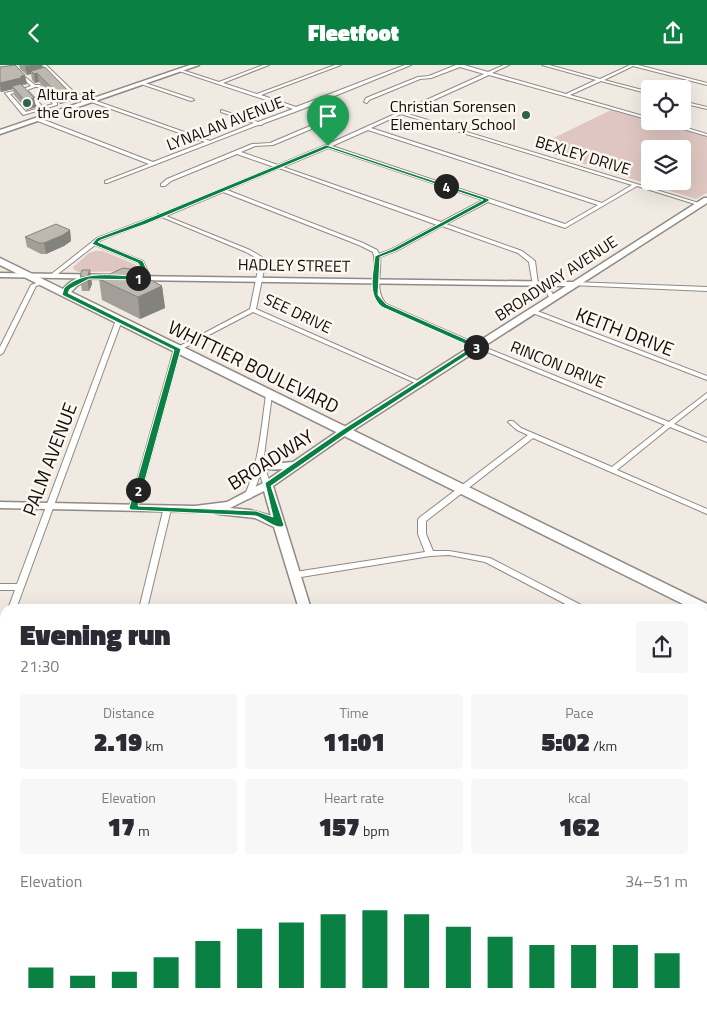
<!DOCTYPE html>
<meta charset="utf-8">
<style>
:root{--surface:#fff;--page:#f7f7f7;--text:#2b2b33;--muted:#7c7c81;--accent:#0b8043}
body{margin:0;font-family:"Titillium Web",sans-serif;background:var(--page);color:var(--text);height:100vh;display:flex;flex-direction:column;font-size:19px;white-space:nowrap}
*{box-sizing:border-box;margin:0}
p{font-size:16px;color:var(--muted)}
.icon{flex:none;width:28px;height:28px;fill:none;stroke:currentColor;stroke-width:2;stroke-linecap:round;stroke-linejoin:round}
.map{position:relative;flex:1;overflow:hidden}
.panel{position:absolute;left:0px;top:539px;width:708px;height:406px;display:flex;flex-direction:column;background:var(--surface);border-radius:15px 15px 0 0;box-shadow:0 5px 20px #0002}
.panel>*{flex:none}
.buttons{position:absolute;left:641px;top:15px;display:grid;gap:10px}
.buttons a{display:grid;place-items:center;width:50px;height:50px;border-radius:5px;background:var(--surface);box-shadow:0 5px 20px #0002;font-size:25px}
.pin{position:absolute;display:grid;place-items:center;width:42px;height:42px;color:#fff;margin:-51px -21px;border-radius:50% 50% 50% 0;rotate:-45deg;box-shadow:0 0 5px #0007}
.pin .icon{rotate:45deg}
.km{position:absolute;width:25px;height:25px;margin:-12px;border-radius:50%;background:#222;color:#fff;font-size:14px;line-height:25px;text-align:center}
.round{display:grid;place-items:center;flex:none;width:52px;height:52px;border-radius:5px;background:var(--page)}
.headline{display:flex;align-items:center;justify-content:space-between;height:85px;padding:0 20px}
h1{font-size:28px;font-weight:800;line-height:38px}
.stats{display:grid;grid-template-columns:repeat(3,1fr);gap:8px;height:85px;padding:5px 20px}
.stats div{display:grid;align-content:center;border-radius:5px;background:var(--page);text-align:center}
.stats b{font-size:25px;font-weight:800}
.stats small{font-size:14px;font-weight:400}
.stats p{font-size:14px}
.chart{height:140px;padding:10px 20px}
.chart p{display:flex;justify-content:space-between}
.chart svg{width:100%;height:90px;margin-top:5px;stroke:var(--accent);stroke-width:6}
header{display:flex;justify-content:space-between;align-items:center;height:65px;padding:0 20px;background:var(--accent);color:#fff;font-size:22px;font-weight:800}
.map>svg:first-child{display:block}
</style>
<header><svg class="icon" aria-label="back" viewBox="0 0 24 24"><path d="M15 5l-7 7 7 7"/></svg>Fleetfoot<svg class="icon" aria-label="share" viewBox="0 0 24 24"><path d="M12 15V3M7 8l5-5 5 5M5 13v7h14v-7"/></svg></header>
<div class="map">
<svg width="707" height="944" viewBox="0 0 707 944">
<rect width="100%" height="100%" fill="#f1eae3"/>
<g fill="#dfc6c1" fill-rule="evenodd">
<path d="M611 45 707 72V128L696 134 533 83ZM650 84H682V116H650Z"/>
<path d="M95 186H103L136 200 138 206 79 207 74 205 73 202 89 188Z"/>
<path d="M0 796 5 803V871L0 861Z"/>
<path d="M0 894H5V940H362L363 944H0Z"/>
</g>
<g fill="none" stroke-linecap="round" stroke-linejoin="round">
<g stroke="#918a84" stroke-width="2">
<g id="street">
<path d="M42 0H46L73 26 82 31 210 76 254 58 221 47V45L258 57 293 44 179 6V4L219 17 263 0H269L223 18 257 29 335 0H341L261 30 296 42 405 0H411L300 45 262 59V60H258L107 118H105V116L149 99 35 55V53H39L153 97 205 77 80 33 71 28Z"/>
<path d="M456 0H464L488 7 504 0H509L492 8 566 29 596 15 542 0H549L600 14 630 0H638L707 18V20L633 1 604 15 650 27V29L601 16 570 30 650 53V55L489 10 405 48 702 139 698 140 637 121 565 163 488 137 446 159 522 186 535 196 538 219 551 226 555 233 552 235 550 234 547 228 533 221 529 197 518 188 442 161 396 186 380 192C382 208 374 225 386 239L479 280 669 357 707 328V333L674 359 707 373V377L670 362 617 405 707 444V449L533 373 426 456V469L433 486H449L490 493 585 542 586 544H575L485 497 449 490 430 491 295 513 291 510 295 507 425 487 418 469V455L419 453 528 370 517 365 509 358 508 357 509 356H513L521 363 612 402 665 360 475 282 382 241C366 223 379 208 373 187L359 180 223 127 166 151 250 185 262 192 265 200 256 244 425 319 424 320H420L253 247 180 285 137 443 133 445 129 443 174 284 250 244 259 200 258 194 246 187 162 152 101 175 98 178 143 196 147 205 143 214H139L138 213 141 205 139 198 95 180 54 212 52 213 49 211 97 173 158 150V149H161L274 102 237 89 171 116 165 121H161V119L167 114 252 79 270 78 329 53 330 51H334L333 55 273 80 255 81 241 87 278 100 326 80 484 9 460 2 431 13 420 14 369 35 367 38 364 37 366 33 418 12 429 11ZM401 49 632 120 602 138 371 63ZM368 65 598 140 565 159 332 81ZM328 83 483 135 441 157 283 102ZM279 103 437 160 392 184 379 189 377 185 363 178 227 125Z"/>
<path d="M25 12 35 20H40L57 38V40L23 50 5 28 23 24 31 21 23 13ZM35 22H38L53 39 43 42 27 25ZM23 26 39 43 26 47 10 29Z"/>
<path d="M142 17 193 34 194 35 191 36 141 19V17Z"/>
<path d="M682 36 707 42V44L682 38Z"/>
<path d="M656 56H664L707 69V71Z"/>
<path d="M42 216 45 218 36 221 3 288 0 290V282L31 220Z"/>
<path d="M573 217 707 222V226L571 220V218Z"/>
<path d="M532 244 707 311V315L530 247V245Z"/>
<path d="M119 253 122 255 16 544H8L15 525H0V519H17L116 255Z"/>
<path d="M269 328 272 330 263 398 271 420 270 422H264L260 410 252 432 248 434 244 432C259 399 261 365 266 330Z"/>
<path d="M164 442H170L171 444 147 544H139Z"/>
<path d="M5 562V578L3 583 0 584V568L2 563Z"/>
<path d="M702 603 707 605V612L702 610Z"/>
<rect x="0" y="714" width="5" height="8"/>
<path d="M702 716 707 718V726L702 724Z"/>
<path d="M702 856 707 858V878L702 880V869L707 867 702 866Z"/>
<path d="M543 940H558L561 944H546Z"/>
<path d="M661 940H674L672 944H659Z"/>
</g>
</g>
<g stroke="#918a84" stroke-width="3">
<g id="secondary">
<path d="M190 0H199L0 69V65Z"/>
<path d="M704 133H707V138L349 368 273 421 311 544H299L274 462 255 453 219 449 215 448 214 445 195 447 0 443V437L195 441 227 437 263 418 283 404C273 405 263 405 255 398L256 396 260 395 272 399 293 397 341 364 566 221 132 215H129V211L573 217ZM264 426 271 451 250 445 230 443Z"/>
<path d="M0 208 116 210 120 212 116 214 0 212Z"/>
<path d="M367 940H383L384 944H368Z"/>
</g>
</g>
<g stroke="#918a84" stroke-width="3">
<path id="primary" d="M0 193 63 224C70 216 81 209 91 210V214L78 220 71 227 707 539V550L702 548V544H693L62 231 0 200Z"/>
</g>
<use href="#street" fill="#fff" fill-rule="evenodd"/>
<use href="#secondary" fill="#fff" fill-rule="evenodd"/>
<use href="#primary" fill="#fff" fill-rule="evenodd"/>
</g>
<g fill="#a39f98">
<path d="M19 0H42V3L69 27 71 36 60 39 39 17 35 18 32 15 31 9 27 10 20 4Z"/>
<path d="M0 2 27 19 22 20 36 42 27 45 14 30 13 24 1 27 0 26Z"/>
<path d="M70 165 71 176 64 181 46 189H41L27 182 25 172Z"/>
<path d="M82 205 92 219 89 226H82L80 211Z"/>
<path d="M99 214 162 221 165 243 140 254 102 235Z"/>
</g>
<g fill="#84827c">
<path d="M33 0H42L43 7 31 6V9L27 10 25 1Z"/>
<path d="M37 8 39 17 35 18 34 9Z"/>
<path d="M25 10 27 19 12 21 13 24 1 27 0 18 21 11Z"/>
<path d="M69 27 71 36 60 39 59 30Z"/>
<path d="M34 33 36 42 27 45 25 36Z"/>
<path d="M70 165 71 176 64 181 46 189 44 178Z"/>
<path d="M90 205 92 219 89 226 87 212Z"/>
<path d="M162 221 165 243 140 254 138 232Z"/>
</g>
<g fill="#bdb9b1" stroke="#84827c">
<path d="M15 0 25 10 21 11V13L0 18V2Z"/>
<path d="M45 2 69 27 59 30 37 8 34 9 31 6Z"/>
<path d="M21 19 34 33 25 36 12 21Z"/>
<path d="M56 159 70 165 63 170 44 178H39L25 172Z"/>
<path d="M123 203 130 204 162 221 138 232 99 214Z"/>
<path d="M82 205H90L87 212 80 211Z"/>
</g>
<path fill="#0b8043" stroke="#fff" fill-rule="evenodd" d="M326 80 489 134V136L396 186 380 192 378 230 386 239 481 281 347 368 271 421 284 460 282 462C274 463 265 454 256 451L131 445 129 443 174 285 62 230 64 223C84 204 114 211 139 211L142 205 138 198 92 179 97 173 142 156ZM328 83 483 135 392 184 375 191C373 209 367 230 382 242L472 282 342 365 265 418 273 452 256 446 138 441 181 284 68 228 70 224 89 214 141 215 144 213 147 205 143 196 98 177 101 175 146 159Z"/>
<g fill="#2d644b" stroke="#fef7f0" stroke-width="2">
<circle cx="27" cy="38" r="5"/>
<circle cx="526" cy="50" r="5"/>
</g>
<g text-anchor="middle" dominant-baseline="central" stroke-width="5" stroke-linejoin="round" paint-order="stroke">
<g font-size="16" fill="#0f0d0b" stroke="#fef7f0" text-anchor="start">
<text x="37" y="29">Altura at<tspan x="37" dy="18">the Groves</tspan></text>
<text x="516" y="41" text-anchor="end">Christian Sorensen<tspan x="516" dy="18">Elementary School</tspan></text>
</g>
<g font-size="16" fill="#0f0d0b" stroke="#fef7f0">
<text transform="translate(225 58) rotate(-21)">LYNALAN AVENUE</text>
<text transform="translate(583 90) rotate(17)">BEXLEY DRIVE</text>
<text transform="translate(294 200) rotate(1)">HADLEY STREET</text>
<text transform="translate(556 213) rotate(-33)">BROADWAY AVENUE</text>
<text transform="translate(298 248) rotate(25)">SEE DRIVE</text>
<text transform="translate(558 299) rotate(22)">RINCON DRIVE</text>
</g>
<g font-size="19" fill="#0f0d0b" stroke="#fef7f0">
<text transform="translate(625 266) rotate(21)">KEITH DRIVE</text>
<text transform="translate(254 301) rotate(26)">WHITTIER BOULEVARD</text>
<text transform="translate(49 394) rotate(-69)">PALM AVENUE</text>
<text transform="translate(270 394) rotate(-32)">BROADWAY</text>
</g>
</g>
</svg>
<div class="buttons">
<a><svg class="icon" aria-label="locate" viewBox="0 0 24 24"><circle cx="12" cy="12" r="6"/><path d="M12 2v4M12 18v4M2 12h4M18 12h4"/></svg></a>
<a><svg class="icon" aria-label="layers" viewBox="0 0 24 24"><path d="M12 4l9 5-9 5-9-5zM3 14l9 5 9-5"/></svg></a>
</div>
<div class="pin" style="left:328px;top:81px;background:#1e9e55"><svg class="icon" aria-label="arrive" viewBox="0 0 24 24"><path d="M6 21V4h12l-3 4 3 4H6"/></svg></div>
<b class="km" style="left:138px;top:213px">1</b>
<b class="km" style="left:138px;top:425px">2</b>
<b class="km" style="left:476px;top:282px">3</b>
<b class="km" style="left:446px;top:121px">4</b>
<section class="panel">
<div class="headline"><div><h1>Evening run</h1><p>21:30</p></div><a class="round"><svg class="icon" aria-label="share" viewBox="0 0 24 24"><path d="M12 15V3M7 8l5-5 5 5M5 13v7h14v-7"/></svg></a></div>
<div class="stats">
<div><p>Distance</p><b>2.19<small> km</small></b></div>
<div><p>Time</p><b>11:01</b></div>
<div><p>Pace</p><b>5:02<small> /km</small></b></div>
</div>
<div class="stats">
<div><p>Elevation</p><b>17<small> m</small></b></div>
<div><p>Heart rate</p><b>157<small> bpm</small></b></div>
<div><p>kcal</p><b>162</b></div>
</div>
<div class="chart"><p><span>Elevation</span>34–51 m</p>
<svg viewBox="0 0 160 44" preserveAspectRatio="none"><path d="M5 44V34M15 44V38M25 44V36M35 44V29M45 44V21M55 44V15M65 44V12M75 44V8M85 44V6M95 44V8M105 44V14M115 44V19M125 44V23M135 44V23M145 44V23M155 44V27"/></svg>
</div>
</section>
</div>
